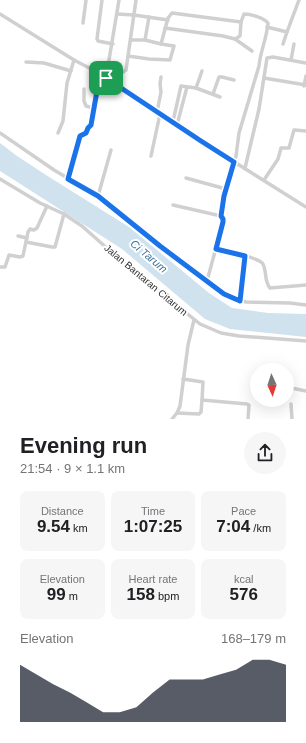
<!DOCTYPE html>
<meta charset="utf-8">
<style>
:root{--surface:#fff;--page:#f6f6f6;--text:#202124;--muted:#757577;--accent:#111827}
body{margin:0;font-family:Arial,sans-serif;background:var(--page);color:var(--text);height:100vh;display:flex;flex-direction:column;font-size:15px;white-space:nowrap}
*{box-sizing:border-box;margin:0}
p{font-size:13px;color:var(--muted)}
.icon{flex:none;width:22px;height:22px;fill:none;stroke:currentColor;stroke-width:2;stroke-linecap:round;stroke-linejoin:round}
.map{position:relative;height:419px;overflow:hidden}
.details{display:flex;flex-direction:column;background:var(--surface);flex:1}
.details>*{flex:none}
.needle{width:26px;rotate:177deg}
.fabs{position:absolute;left:250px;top:363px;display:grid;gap:8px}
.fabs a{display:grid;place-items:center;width:44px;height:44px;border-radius:50%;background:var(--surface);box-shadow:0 4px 16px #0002;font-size:20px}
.pin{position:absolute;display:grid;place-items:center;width:34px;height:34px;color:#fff;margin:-17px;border-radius:8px;box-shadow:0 2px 6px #0006}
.round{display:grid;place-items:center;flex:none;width:42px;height:42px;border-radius:21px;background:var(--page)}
.headline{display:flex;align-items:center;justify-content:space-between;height:68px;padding:0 20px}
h1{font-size:22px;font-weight:700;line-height:30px}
.stats{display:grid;grid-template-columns:repeat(3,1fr);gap:6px;height:68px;padding:4px 20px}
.stats div{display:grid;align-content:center;border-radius:8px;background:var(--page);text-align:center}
.stats b{font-size:17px;font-weight:700}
.stats small{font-size:11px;font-weight:400}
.stats p{font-size:11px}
.chart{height:112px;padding:8px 20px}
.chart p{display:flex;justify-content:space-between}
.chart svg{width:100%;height:72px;margin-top:4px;fill:var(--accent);opacity:.7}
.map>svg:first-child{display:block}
</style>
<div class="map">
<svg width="306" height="419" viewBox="0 0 306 419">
<rect width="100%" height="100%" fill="#fff"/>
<path fill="#cfe2ee" d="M0 143 17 156 46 175 129 227 209 293 232 308 268 313 306 314V337L230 329 205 319 122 249 0 171Z"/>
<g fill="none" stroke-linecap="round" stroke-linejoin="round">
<g stroke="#d0d0d0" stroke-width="3.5">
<path d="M102 0 97 39 98 41 113 44"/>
<path d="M0 14 74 60 95 71 201 141 306 207"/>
<path d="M117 14 134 15 168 20"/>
<path d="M83 23 86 0"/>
<path d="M267 27 287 32 299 0"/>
<path d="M165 28 223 36 235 39 240 36 241 22 244 14C251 14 264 18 268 23 267 38 260 52 259 66L239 133 236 156 224 196 221 216 223 219V222L207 281"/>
<path d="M235 39 252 51"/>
<path d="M131 40H145L161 44"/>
<path d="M145 40 149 17"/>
<path d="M283 44 287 32"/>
<path d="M128 56 149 59 170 60 174 46 161 44 168 18 172 13 241 22"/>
<path d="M291 60 294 44"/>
<path d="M26 62 44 63 71 71"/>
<path d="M109 70 123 72 126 70 136 0"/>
<path d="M106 78 119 0"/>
<path d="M264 78 306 85"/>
<path d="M304 86 306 76"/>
<path d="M196 88 202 71"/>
<path d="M84 89V101L86 106 93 108"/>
<path d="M213 94 219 77H222L234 80"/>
<path d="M157 112 161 92 160 84 161 77"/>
<path d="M172 122 174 117 181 86 196 88 220 97"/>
<path d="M176 125 178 121 187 87"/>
<path d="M0 133 54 170 98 196 160 246 224 294 246 302 290 303 306 305"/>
<path d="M58 133 63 121 67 83 74 60"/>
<path d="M151 156 160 114"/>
<path d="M245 168 259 109 267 58 273 57 306 63"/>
<path d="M186 178 226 189"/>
<path d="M0 179 40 203 64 214 82 226 117 257 200 324 221 333 239 336 306 341"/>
<path d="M69 179 80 136 86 133 88 128 91 125 100 74"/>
<path d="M264 180 278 159 281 148H289L294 130 306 131"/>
<path d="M98 196 111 150"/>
<path d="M173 205 221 216"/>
<path d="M18 236 27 238"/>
<path d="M26 242 52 247H55L64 214"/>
<path d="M216 249C225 251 259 257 263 264 267 272 264 281 270 288L306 285"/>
<path d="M0 267H5L9 255 20 257 23 256 28 232 30 229 34 230 37 228 47 206"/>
<path d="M241 301 245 256"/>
<path d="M183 379 203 382 202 400 247 404 249 405 248 419"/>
<path d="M287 387 306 391"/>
<path d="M291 404 292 419"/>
<path d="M177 413 199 414 201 412 202 400"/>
<path d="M172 419 177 413 180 406 188 345 194 320"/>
</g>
</g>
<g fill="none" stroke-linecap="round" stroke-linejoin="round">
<g stroke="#fff" stroke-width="8">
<path id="route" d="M100 74 201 141 234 162 224 196 221 216 223 219V222L216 249 245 256 240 301 224 294 160 246 98 196 68 179 80 136 86 133 88 128 91 125Z"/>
</g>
<use href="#route" stroke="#1a73e8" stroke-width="5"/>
</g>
<g text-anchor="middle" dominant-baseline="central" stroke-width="4" stroke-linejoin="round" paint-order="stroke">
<g font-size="10" fill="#333" stroke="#fff">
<text transform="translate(146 280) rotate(40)">Jalan Bantaran Citarum</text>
</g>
<g font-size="11" font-style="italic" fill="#3f7597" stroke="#fff">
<text transform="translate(149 256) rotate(40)">Ci Tarum</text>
</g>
</g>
</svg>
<div class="fabs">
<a><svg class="needle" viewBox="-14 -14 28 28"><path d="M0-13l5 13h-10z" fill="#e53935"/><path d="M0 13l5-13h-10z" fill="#757577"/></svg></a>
</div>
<div class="pin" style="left:106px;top:78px;background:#1e9e55"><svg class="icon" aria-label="arrive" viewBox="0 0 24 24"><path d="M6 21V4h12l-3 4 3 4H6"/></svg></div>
</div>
<section class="details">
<div class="headline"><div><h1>Evening run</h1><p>21:54 · 9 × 1.1 km</p></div><a class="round"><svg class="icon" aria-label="share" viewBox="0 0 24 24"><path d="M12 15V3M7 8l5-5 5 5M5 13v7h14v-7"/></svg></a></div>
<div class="stats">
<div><p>Distance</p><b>9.54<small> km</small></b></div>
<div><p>Time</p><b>1:07:25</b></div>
<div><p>Pace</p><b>7:04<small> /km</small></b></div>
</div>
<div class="stats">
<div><p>Elevation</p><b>99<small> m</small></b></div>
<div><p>Heart rate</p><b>158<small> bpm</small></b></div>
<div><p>kcal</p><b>576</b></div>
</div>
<div class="chart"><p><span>Elevation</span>168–179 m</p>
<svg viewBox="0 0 160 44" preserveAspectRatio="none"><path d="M0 44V9L10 15L20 21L30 26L40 32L50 38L60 38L70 35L80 26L90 18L100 18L110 18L120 15L130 12L140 6L150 6L160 9V44z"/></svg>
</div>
</section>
